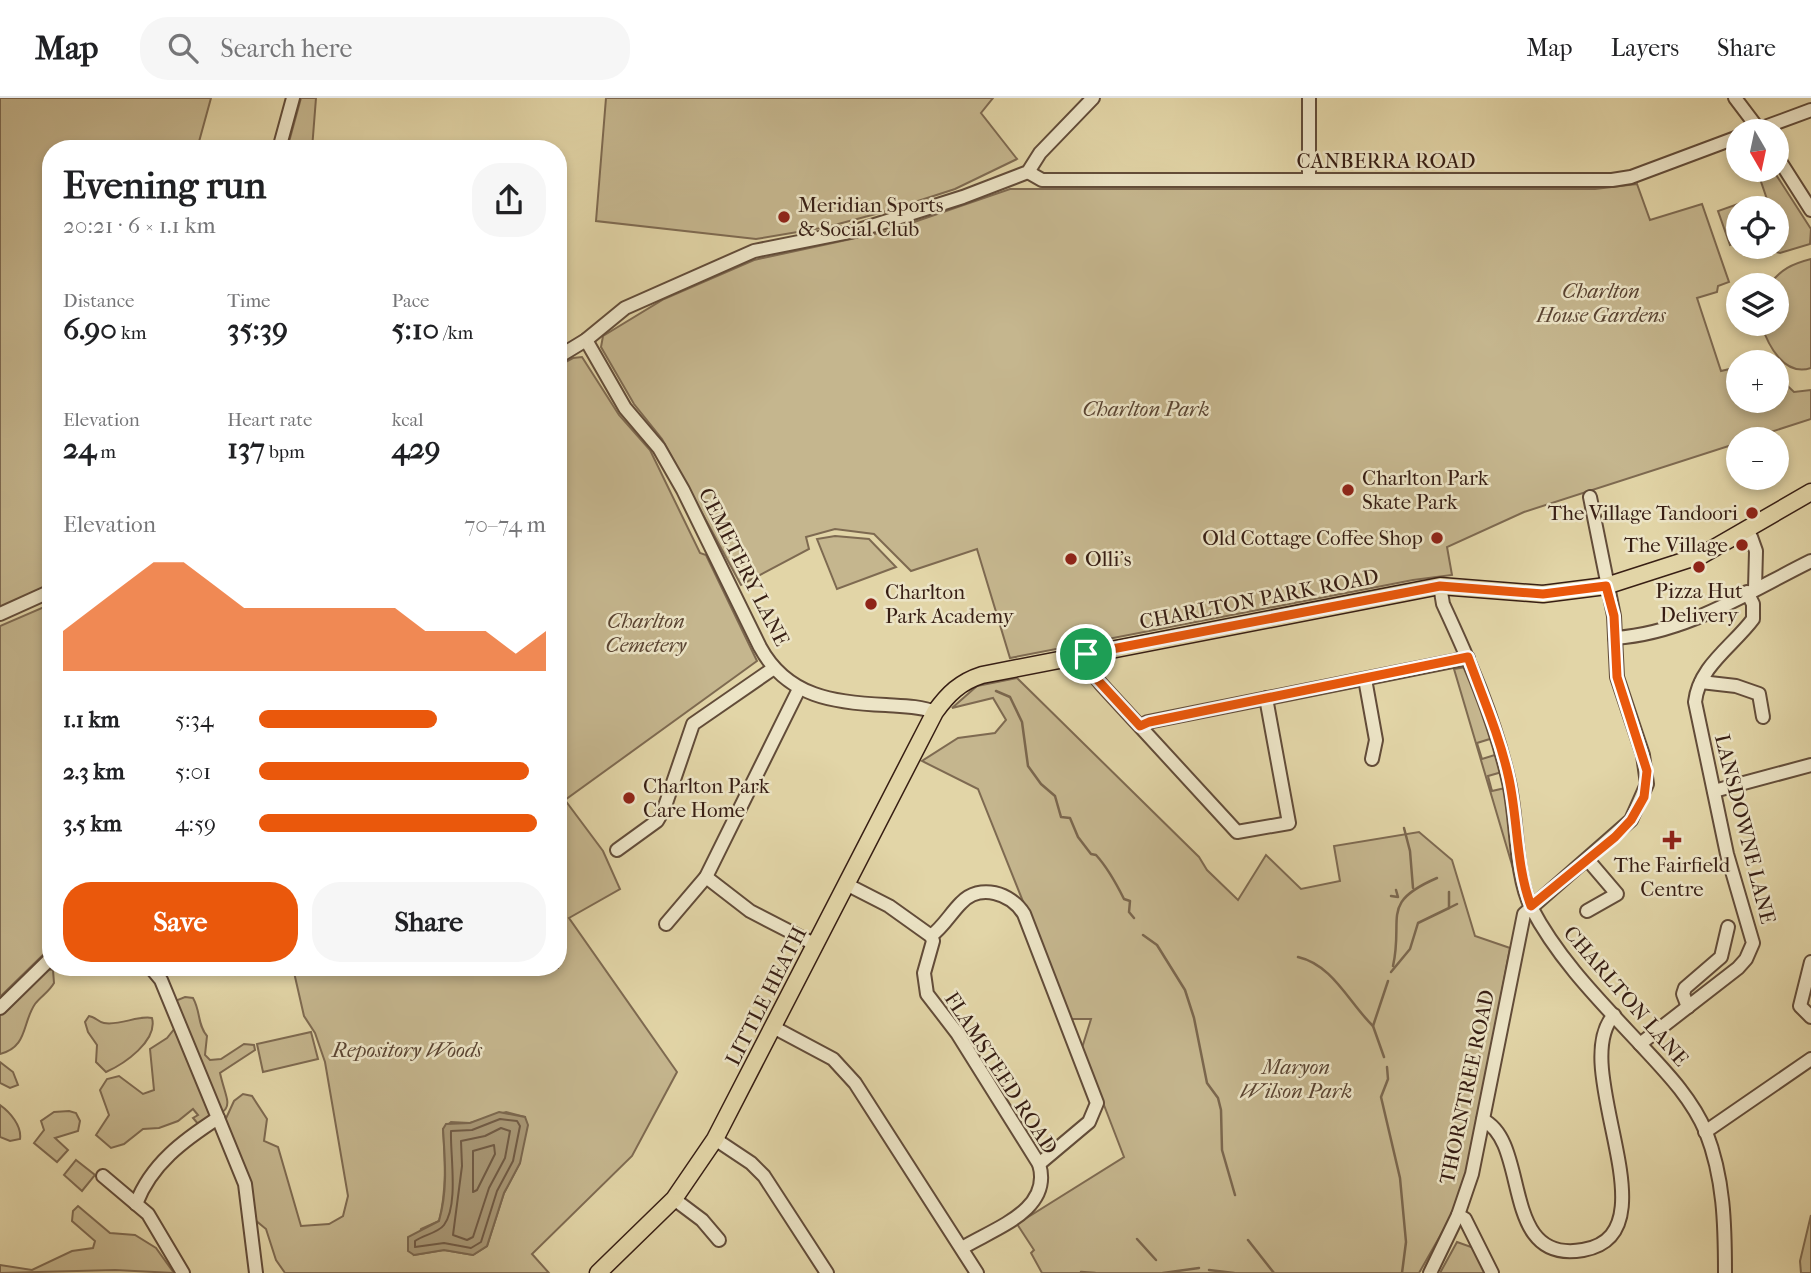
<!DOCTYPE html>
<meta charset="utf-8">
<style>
:root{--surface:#fff;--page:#f6f6f6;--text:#202124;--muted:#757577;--line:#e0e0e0;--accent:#ea580c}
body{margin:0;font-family:"IM FELL French Canon",serif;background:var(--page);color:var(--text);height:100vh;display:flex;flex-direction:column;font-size:26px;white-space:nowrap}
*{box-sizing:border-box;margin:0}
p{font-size:23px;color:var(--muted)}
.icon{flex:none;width:38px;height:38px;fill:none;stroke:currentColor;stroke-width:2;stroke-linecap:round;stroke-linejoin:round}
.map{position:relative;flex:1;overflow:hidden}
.drawer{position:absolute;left:42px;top:42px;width:525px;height:836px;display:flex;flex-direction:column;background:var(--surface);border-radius:28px;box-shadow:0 4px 10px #0003}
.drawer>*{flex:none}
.needle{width:46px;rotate:171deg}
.tools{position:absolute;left:1726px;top:21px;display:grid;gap:14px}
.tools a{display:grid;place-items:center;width:63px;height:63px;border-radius:50%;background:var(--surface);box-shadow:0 4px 10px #0003;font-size:35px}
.pin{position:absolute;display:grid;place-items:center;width:60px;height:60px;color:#fff;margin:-30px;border:4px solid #fff;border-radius:50%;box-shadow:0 2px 7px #0007}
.round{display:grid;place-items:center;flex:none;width:74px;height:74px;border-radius:28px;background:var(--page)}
.summary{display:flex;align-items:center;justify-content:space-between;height:119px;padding:0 21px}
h1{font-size:38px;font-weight:700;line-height:52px}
.metrics{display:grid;grid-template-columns:repeat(3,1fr);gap:10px;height:119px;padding:7px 21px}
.metrics div{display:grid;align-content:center}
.metrics b{font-size:30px;font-weight:700}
.metrics small{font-size:19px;font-weight:400}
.metrics p{font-size:19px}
.chart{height:196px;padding:14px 21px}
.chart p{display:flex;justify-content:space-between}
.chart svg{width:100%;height:126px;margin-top:7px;fill:var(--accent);opacity:.7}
.action{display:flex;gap:14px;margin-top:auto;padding:14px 21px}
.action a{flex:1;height:80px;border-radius:28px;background:var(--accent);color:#fff;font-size:28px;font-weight:700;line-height:80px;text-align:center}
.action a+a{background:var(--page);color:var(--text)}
ul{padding:0 21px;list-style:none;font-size:23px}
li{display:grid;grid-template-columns:112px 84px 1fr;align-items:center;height:52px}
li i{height:18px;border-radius:9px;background:var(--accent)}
header{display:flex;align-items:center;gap:42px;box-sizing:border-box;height:98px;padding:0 35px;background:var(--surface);border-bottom:2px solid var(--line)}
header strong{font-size:33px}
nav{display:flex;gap:38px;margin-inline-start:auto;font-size:24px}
.search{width:490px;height:63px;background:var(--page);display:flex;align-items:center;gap:18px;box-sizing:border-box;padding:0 24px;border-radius:28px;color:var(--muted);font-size:26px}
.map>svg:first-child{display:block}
</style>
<header>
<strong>Map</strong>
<div class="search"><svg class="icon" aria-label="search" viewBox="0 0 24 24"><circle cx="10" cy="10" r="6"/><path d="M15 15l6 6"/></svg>Search here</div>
<nav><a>Map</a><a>Layers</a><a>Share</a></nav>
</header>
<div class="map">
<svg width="1811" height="1175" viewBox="0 0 1811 1175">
<rect width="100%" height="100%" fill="#e2d5a7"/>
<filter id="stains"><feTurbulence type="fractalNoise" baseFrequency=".00286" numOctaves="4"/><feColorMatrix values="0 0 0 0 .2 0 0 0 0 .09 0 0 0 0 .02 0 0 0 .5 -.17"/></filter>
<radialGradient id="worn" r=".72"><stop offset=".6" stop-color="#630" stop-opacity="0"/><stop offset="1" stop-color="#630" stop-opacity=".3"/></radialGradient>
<g fill="#c5b68e" stroke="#7e6a51" stroke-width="2" fill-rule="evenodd">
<path d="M0 0H211L197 51H51V486L0 510Z"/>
<path d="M301 0H316L312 51H287Z"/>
<path d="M606 0H993L981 15 1017 61 955 91 887 113 827 129 756 141 596 123Z"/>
<path d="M1757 72H1773L1811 131 1810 146 1780 155 1756 149H1776L1779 133 1776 110H1770Z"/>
<path d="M1637 86 1650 122 1702 106 1729 184 1718 188 1717 194 1697 200 1721 273 1738 269V303H1776V277L1794 294 1811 292V321L1749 341H1738V345L1524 414 1447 449 1452 477 1413 482 1010 560 977 451 911 473 874 436 835 431 806 439 809 451 741 487 662 341 634 306 601 249 603 238 664 201 754 162 888 133 1010 91H1595Z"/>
<path d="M1752 101 1756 110H1738V144L1730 147 1718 113Z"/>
<path d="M1811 161V270C1784 279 1768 247 1761 226H1776V187H1769C1781 171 1792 166 1811 161Z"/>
<path d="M582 259 619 317 650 352 700 455 706 457 757 563 565 702 603 753 620 791 569 820 677 974 632 1058 532 1156 549 1175H285L276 1162 266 1131 249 1117 222 1029 234 1003 243 996 252 998 267 1021 264 1043 278 1049 301 1128 329 1126 343 1118 348 1098 325 964 315 935 304 918 293 870H558V268L573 260ZM506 1014 525 1019 520 1065 504 1095 487 1148 473 1157 444 1152 414 1157 421 1131 439 1123C447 1092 445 1062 443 1031L451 1024 470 1025Z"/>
<path d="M835 438 869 441 896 469 837 491 817 441Z"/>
<path d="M51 506V839L44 845 46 854 0 899V528Z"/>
<path d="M1466 569 1493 640 1477 645 1482 661 1498 656 1502 674 1488 678 1492 693 1505 690 1515 777 1454 571Z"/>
<path d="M1017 580 1199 759 1207 772 1238 802 1266 757 1301 791 1340 783 1334 748 1419 734 1452 762 1475 838 1510 850 1473 1048 1460 1103 1419 1175H1042L1031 1155 1034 1152 1017 1126 1124 1059 1082 950 1091 921H1070L978 691 922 663 958 640 995 635 1006 622 993 600 952 610 977 588Z"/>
<path d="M47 871 53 872 54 885C49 894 41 898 35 906 22 925 28 949 0 956V910Z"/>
<path d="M185 899 193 900C201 914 197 926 207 938L205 957 210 962 221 961 244 946 254 947 255 952 220 975C228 1010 238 1009 199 1027L193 1020 198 1017 193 1011 178 1023 159 1030 143 1031 124 1046 111 1050 96 1037 109 1017 100 992 107 981 119 978 143 996 154 992 150 951 167 940 175 930 170 905Z"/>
<path d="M89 918C96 919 98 924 104 925 120 928 138 917 152 920 158 943 124 966 106 974L96 964 97 947 88 934 85 924Z"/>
<path d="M311 934 318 961 263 974 257 946Z"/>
<path d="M0 964 13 974 18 987 10 990 0 985Z"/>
<path d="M0 1007C10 1014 22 1028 20 1041L10 1043 0 1039Z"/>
<path d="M69 1013 76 1015 80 1023 78 1033 55 1040 68 1052 57 1064 34 1045 44 1032 41 1023 54 1014Z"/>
<path d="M76 1062 95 1077 82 1093 64 1077Z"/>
<path d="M78 1108 110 1135 135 1137 156 1150 174 1175 115 1172 0 1175V1167L32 1172 72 1153 93 1150 95 1143 72 1123 73 1113Z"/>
<path d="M1811 1117V1175H1801L1800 1163Z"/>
<path d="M1457 1144 1474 1150 1486 1175H1440Z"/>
</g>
<path fill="#a89775" stroke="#7b674e" stroke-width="2" d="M499 1014 525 1019 528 1027 520 1065 504 1095 487 1148 473 1157 444 1152 414 1157 408 1153V1139L439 1123C448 1092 445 1062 443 1031L446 1026 470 1025Z"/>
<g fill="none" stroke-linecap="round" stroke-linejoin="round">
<g stroke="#705a44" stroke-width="2">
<path d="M500 1021 517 1023 520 1028 513 1063 497 1093 481 1144 471 1150 444 1145 415 1149V1143C423 1137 438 1135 444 1127 459 1107 450 1056 451 1033L472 1032Z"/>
<path d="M501 1030 510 1033 505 1060 489 1090 473 1139 467 1142 453 1137 462 1068 461 1043 485 1038Z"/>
<path d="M494 1047 495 1056 477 1092 473 1094V1053Z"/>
</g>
<g stroke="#7b674e" stroke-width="2.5">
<path d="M996 593 1010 599 1022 624 1028 668 1041 686 1055 698 1061 719 1070 720 1078 739 1091 756 1096 757C1107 769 1116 785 1124 801L1130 803 1129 814 1134 820"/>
<path d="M1404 730 1410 753 1413 790"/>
<path d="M1391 798 1398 799 1396 792"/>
<path d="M1449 810 1457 806"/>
<path d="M1143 837 1157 847 1185 892 1194 920 1207 985 1218 1000 1221 1012 1222 1052 1235 1097"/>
<path d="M1298 859C1333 867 1349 905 1373 928"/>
<path d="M1393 868C1404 819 1379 805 1437 780"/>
<path d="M1391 874 1410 851 1418 825 1449 810V794"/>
<path d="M1384 959 1373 928 1388 883"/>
<path d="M1387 969 1388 981 1381 999 1400 1080 1406 1144 1402 1175"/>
<path d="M1137 1141 1156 1162"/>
<path d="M1248 1142 1274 1175"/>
<path d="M1209 1172 1234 1175"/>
<path d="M1081 1174 1095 1175"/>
<path d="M1163 1175 1199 1170"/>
</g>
<g stroke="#624c39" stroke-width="16">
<g id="minor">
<path d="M1309 0V82"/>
<path d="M1735 0 1760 33"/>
<path d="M1754 33 1811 12"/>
<path d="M279 51 293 0"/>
<path d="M1776 57 1811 112"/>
<path d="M1028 74 1042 82H1612L1631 79 1738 39"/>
<path d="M586 242 625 310 659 350 683 392 760 549C787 599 835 605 886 607 902 608 920 608 935 614"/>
<path d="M558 259 586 242 625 210 754 153 859 132 963 99 1028 74 1040 55 1093 0"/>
<path d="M1751 439 1756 453 1755 491"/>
<path d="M1440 488 1443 506C1469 562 1494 619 1508 680 1518 719 1514 774 1531 809 1558 861 1600 903 1640 946 1665 973 1691 999 1706 1034 1724 1080 1725 1127 1725 1175"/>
<path d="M0 516 51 493"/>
<path d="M1615 540C1687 535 1748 494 1811 463"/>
<path d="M1086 556 1089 571 1101 586 1237 734 1289 725 1266 600"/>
<path d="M1365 581 1376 642 1372 661"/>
<path d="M1701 584 1736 588 1759 596 1763 619"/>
<path d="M1140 628 1148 624 1468 560"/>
<path d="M1714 693 1811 667"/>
<path d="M617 752 657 723 664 711 693 626 774 570"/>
<path d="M706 779 750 813 816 847"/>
<path d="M846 786 889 808 931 838 933 843 924 875 927 896 957 935 1039 1066C1053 1112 995 1130 962 1150"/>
<path d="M1587 813 1617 796 1588 762"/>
<path d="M666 826 706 779 799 591"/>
<path d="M931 838C944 828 950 816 961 805 980 785 1011 795 1024 816L1097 1005 1089 1024 1039 1066"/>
<path d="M1811 864 1800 908 1811 919"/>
<path d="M151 870 161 882 218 1020"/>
<path d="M1688 909 1683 896 1685 890 1721 859 1728 829"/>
<path d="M0 910 51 860"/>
<path d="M773 929 833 961 855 985 977 1175"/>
<path d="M1640 946 1738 870 1746 861 1753 845 1727 756 1695 604C1699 568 1733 548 1753 521V506L1747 494"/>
<path d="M1483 1022C1531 1045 1499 1167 1583 1152 1677 1136 1566 969 1614 917"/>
<path d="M1705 1034 1811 961"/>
<path d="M715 1041 751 1065 764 1078 827 1175"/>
<path d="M103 1078 148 1116 183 1175"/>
<path d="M674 1101 702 1122 719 1142"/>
<path d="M136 1106C151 1066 184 1042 218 1020L245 1086 256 1175"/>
<path d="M1458 1117 1465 1121 1492 1175"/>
<path d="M1430 1175 1458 1117 1472 1076 1524 816 1631 722 1647 686 1643 657 1617 579 1614 518 1590 399"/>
</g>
</g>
<g stroke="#371e14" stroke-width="19">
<path id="major" d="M598 1175 674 1101 715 1041 935 614C948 596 960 584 982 577L1440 488 1543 496 1606 488 1702 457 1811 394"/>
</g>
<use href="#minor" stroke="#ece4c6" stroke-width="12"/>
<use href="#major" stroke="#e2d5a7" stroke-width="16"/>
</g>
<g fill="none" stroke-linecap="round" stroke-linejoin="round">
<g stroke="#fff" stroke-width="14">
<path id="route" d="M1440 488 1543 496 1606 488 1614 518 1617 579 1647 673 1644 699 1631 722 1615 739 1531 808C1516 768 1518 723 1509 681 1500 639 1483 600 1468 559L1149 624 1140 628 1093 577 1086 556Z"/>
</g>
<use href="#route" stroke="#ea580c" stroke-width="9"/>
</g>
<g fill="#8f2418" stroke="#ece4c6" stroke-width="2.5">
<circle cx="784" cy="119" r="7"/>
<circle cx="1348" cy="392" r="7"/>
<circle cx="1752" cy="415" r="7"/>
<circle cx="1437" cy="440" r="7"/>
<circle cx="1742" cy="447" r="7"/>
<circle cx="1071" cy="461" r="7"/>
<circle cx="1699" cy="469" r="7"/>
<circle cx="871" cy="506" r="7"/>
<circle cx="629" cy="700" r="7"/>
<path d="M1668.5 731.5h7v7h7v7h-7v7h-7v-7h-7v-7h7z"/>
</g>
<g text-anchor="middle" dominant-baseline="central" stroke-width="5" stroke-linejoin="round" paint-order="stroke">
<g font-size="21" fill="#371e14" stroke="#ece4c6">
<text x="1386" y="63">CANBERRA ROAD</text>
<text transform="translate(744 469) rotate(63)">CEMETERY LANE</text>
<text transform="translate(1259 501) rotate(-11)">CHARLTON PARK ROAD</text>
<text transform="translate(1745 731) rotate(76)">LANSDOWNE LANE</text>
<text transform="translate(766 898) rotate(-63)">LITTLE HEATH</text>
<text transform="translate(1626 898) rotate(49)">CHARLTON LANE</text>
<text transform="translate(1001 975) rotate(57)">FLAMSTEED ROAD</text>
<text transform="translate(1467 989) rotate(-78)">THORNTREE ROAD</text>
</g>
<g font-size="21" fill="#371e14" stroke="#ece4c6" text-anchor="start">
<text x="798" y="107">Meridian Sports<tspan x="798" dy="24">&amp; Social Club</tspan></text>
<text x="1362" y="380">Charlton Park<tspan x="1362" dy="24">Skate Park</tspan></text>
<text x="1738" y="415" text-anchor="end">The Village Tandoori</text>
<text x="1423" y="440" text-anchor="end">Old Cottage Coffee Shop</text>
<text x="1728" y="447" text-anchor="end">The Village</text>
<text x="1085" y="461">Olli's</text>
<text x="1699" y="493" text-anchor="middle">Pizza Hut<tspan x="1699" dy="24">Delivery</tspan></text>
<text x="885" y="494">Charlton<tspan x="885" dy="24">Park Academy</tspan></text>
<text x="643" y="688">Charlton Park<tspan x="643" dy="24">Care Home</tspan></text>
<text x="1672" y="767" text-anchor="middle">The Fairfield<tspan x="1672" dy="24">Centre</tspan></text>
</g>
<g font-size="21" font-style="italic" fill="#5a4432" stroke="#ece4c6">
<text x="1601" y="193">Charlton<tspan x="1601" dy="24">House Gardens</tspan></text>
<text x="1146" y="311">Charlton Park</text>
<text x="646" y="523">Charlton<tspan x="646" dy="24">Cemetery</tspan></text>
<text x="407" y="952">Repository Woods</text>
<text x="1296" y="969">Maryon<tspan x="1296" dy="24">Wilson Park</tspan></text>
</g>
</g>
<rect width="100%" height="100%" filter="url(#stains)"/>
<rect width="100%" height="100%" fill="url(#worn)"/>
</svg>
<div class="tools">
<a><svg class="needle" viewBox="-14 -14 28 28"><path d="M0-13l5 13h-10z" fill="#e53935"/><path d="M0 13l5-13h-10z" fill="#757577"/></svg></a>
<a><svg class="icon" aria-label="locate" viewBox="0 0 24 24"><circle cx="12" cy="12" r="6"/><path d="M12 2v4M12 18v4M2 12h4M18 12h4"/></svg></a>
<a><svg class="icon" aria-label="layers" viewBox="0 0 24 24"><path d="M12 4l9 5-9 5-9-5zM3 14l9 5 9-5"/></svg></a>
<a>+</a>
<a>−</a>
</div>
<div class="pin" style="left:1086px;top:556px;background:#1e9e55"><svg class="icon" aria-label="arrive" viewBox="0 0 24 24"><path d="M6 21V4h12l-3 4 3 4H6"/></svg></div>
<section class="drawer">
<div class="summary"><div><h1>Evening run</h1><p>20:21 · 6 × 1.1 km</p></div><a class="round"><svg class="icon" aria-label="share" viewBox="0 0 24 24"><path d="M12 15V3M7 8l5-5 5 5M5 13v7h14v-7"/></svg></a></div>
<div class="metrics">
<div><p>Distance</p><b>6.90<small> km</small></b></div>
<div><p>Time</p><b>35:39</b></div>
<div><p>Pace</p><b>5:10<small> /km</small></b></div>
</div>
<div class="metrics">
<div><p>Elevation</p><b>24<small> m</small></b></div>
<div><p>Heart rate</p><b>137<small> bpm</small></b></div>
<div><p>kcal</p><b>429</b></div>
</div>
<div class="chart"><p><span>Elevation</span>70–74 m</p>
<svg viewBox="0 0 160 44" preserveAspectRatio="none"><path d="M0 44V30L10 22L20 14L30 6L40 6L50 14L60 22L70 22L80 22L90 22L100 22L110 22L120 30L130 30L140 30L150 38L160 30V44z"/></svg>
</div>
<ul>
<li><b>1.1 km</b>5:34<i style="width:62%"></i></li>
<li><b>2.3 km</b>5:01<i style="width:94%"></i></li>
<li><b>3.5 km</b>4:59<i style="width:97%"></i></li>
</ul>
<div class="action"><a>Save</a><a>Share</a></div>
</section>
</div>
